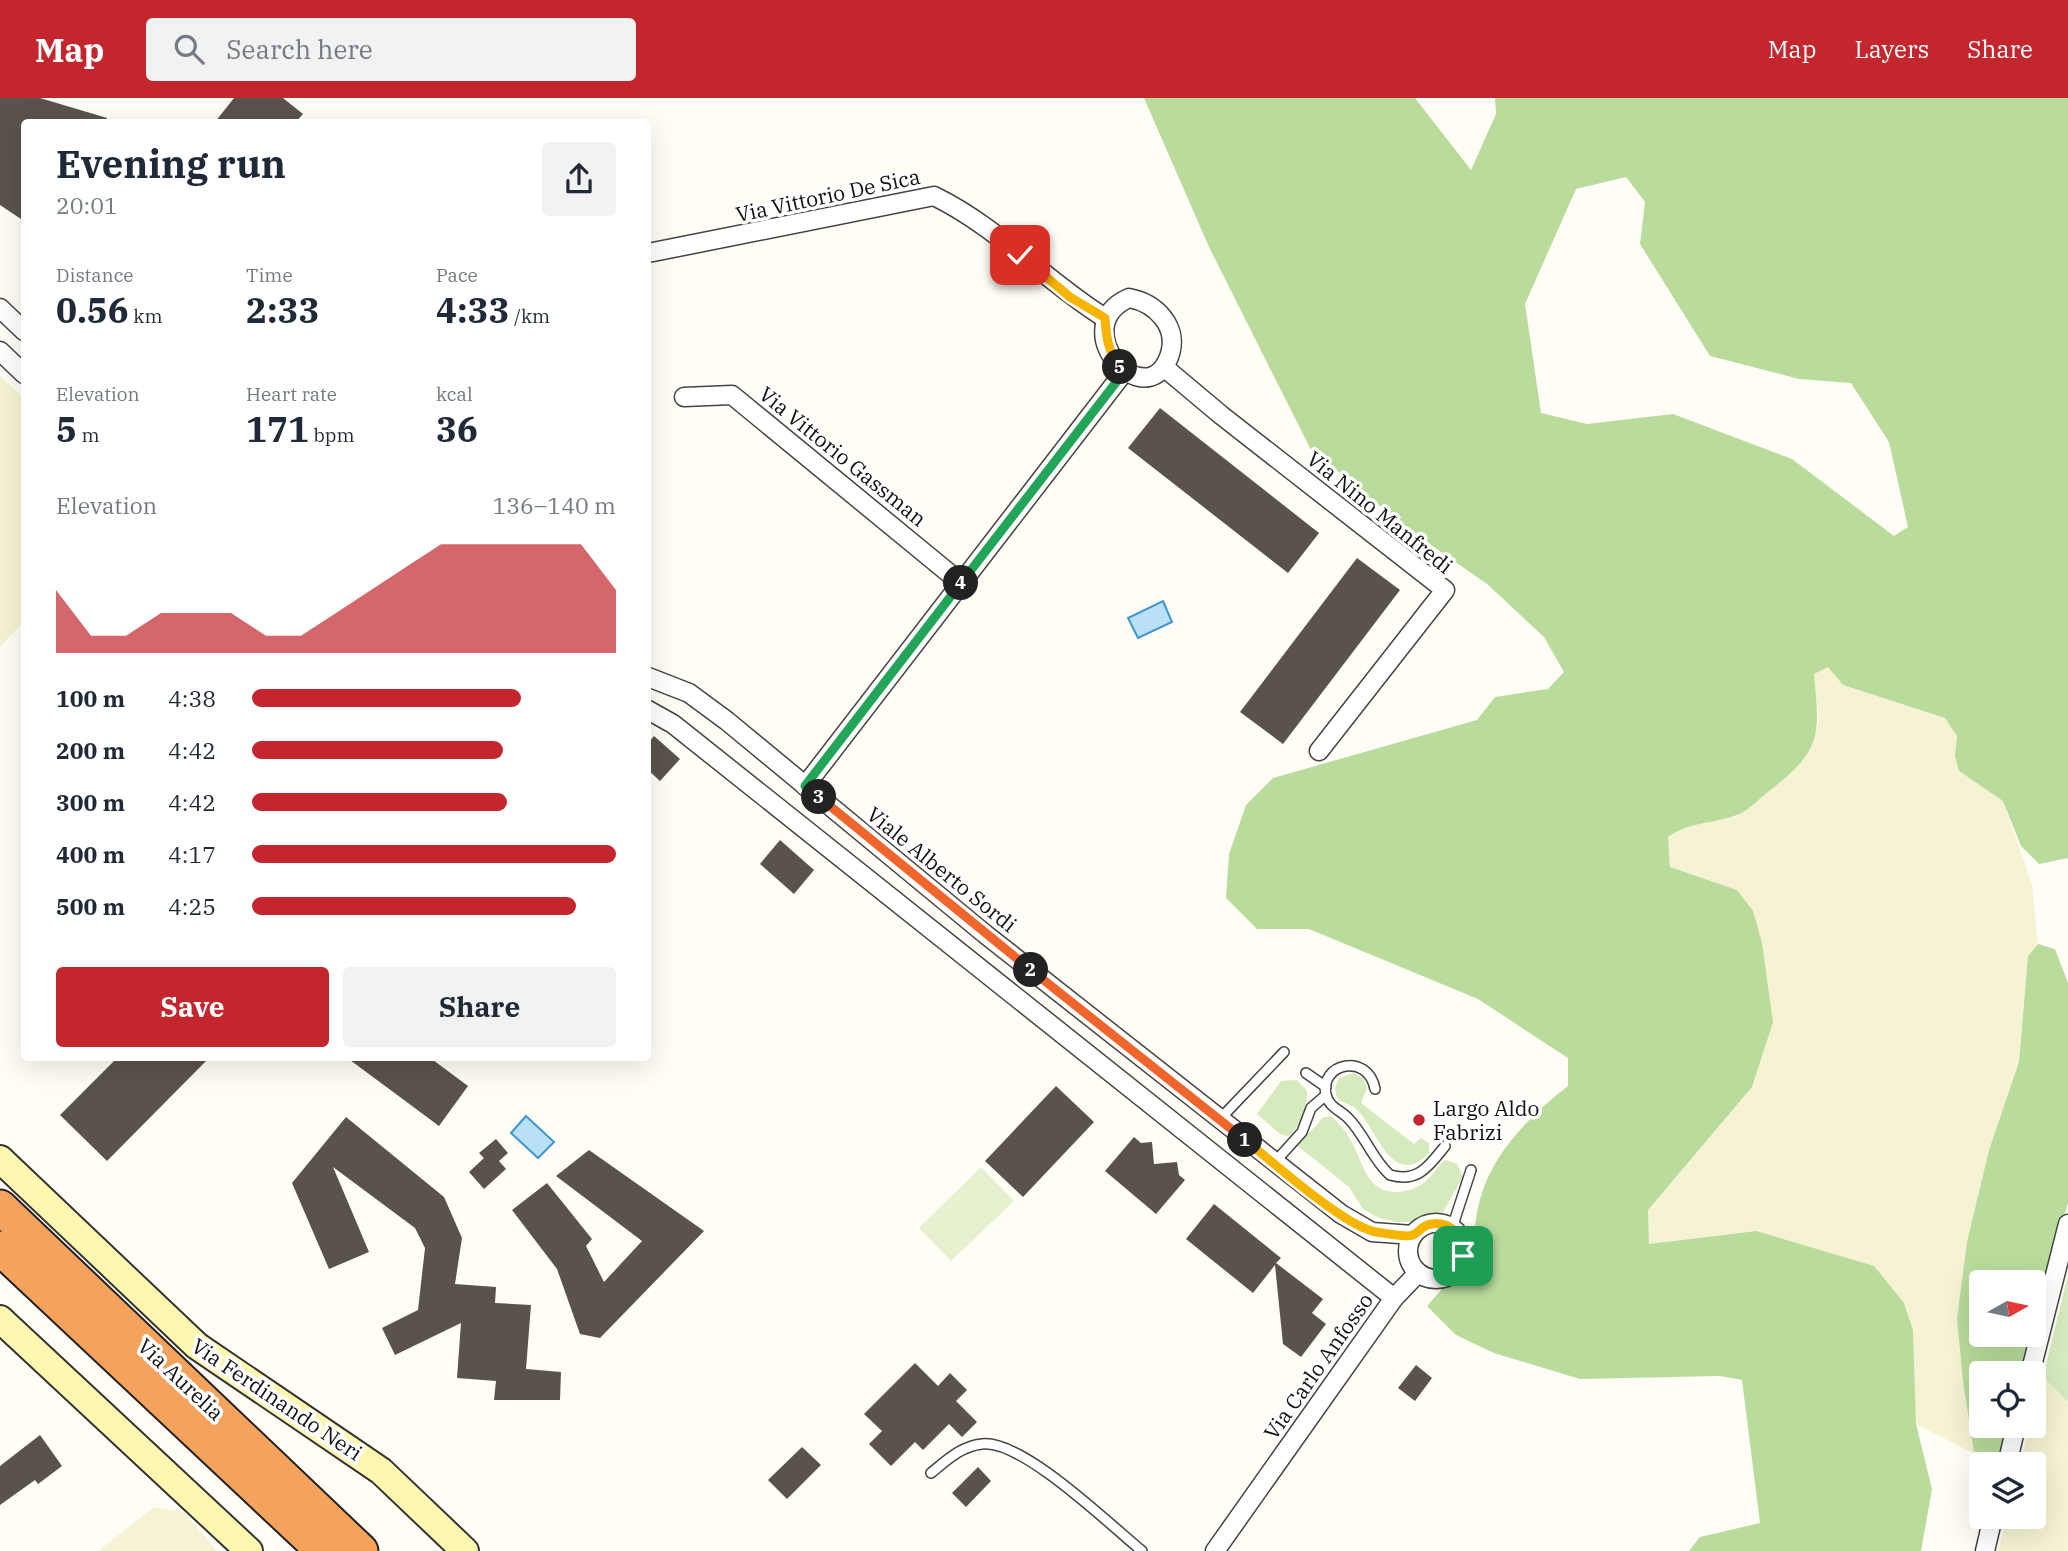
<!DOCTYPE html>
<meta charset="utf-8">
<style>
:root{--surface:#fff;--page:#f2f2f3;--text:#1f2937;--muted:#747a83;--accent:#c4262e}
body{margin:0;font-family:"IBM Plex Serif",serif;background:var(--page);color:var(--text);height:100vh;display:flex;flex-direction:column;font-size:26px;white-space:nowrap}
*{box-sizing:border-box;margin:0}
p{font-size:23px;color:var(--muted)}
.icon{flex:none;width:38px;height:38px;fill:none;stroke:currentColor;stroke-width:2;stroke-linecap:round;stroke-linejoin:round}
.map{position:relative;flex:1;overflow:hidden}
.details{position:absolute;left:21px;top:21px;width:630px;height:942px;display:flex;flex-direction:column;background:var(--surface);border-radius:7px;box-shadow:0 7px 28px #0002}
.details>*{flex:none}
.needle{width:46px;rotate:81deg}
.controls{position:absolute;left:1969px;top:1172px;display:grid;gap:14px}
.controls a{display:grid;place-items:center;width:77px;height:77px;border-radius:7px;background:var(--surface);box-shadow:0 7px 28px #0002;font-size:35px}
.pin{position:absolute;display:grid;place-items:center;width:60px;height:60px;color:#fff;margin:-30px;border-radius:14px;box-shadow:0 4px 10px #0006}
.km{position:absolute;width:35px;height:35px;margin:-18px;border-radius:50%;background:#222;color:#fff;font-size:19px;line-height:35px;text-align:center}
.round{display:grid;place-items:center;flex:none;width:74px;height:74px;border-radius:7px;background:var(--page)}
.summary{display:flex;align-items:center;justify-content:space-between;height:119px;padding:0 35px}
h1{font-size:38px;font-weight:800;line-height:52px}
.stats{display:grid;grid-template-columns:repeat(3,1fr);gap:10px;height:119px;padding:7px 35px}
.stats div{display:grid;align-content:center}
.stats b{font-size:35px;font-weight:800}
.stats small{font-size:19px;font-weight:400}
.stats p{font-size:19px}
.chart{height:196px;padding:14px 35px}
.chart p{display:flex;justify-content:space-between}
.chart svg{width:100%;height:126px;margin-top:7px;fill:var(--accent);opacity:.7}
.action{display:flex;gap:14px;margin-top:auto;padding:14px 35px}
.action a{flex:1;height:80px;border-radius:7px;background:var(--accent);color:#fff;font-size:28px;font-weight:800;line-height:80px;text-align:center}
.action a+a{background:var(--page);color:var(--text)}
ul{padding:0 35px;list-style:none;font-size:23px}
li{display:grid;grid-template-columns:112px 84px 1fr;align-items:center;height:52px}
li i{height:18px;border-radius:9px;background:var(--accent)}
header{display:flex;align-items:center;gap:42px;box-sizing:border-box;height:98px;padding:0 35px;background:var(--accent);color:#fff}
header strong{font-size:33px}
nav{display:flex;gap:38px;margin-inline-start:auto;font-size:24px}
.search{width:490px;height:63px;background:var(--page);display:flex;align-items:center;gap:18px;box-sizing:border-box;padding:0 24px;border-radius:7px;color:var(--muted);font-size:26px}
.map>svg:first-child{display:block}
</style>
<header>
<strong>Map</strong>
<div class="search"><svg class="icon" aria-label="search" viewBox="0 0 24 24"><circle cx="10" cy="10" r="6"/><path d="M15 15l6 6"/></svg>Search here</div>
<nav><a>Map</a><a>Layers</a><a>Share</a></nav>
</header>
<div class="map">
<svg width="2068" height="1453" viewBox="0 0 2068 1453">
<rect width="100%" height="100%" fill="#fffdf5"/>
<g fill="#f6f3d4">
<path d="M0 278 24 300V523L0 549Z"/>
<path d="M1828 568 1843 587 1945 620 1958 638 1955 658 1959 673 2003 703 2032 787 2038 846 2028 858 2019 964 1989 1052 1967 1144 1957 1220 1975 1356 1916 1326 1913 1232 1904 1205 1756 1133 1649 1146 1648 1112 1752 989 1736 792 1670 769 1668 739 1685 728 1737 718 1819 626 1814 576Z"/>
<path d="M2043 1279 2068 1304V1453H1998L2007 1419H2034V1367H2020L2030 1328H2034Z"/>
<path d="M154 1409 184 1414 217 1453H98Z"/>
</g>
<g fill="#d5ebbd">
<path d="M1353 975 1363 980 1367 990 1361 1005 1414 1046 1421 1040 1429 1045V1055C1392 1093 1378 1031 1356 1011 1350 1005 1343 1006 1337 1000L1335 990 1339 980Z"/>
<path d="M1297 982 1307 993C1308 1005 1299 1034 1287 1038L1280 1036 1257 1016 1281 983Z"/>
<path d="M1331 1018C1339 1026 1346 1033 1351 1043 1364 1065 1366 1096 1399 1094 1420 1092 1430 1081 1441 1065L1446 1062 1457 1066 1463 1079 1443 1114 1412 1124H1396L1379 1120 1363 1111 1349 1089 1298 1048C1304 1036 1315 1032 1322 1020Z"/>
<path d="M2068 1177V1304L2043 1279Z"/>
</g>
<g fill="#b9dc9c" fill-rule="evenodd">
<path d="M1144 0H1415L1471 72 1496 16 1495 0H2068V760L2039 766 2021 748 2003 703 1959 673 1955 658 1957 638 1945 620 1843 587 1828 569 1814 576C1820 639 1822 652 1769 693 1759 701 1746 715 1734 718 1710 726 1689 724 1668 739L1670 769 1737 792 1753 813 1762 845 1773 924 1752 989 1648 1112 1649 1146 1756 1133 1874 1168 1904 1205 1913 1232 1916 1326 1932 1391 1921 1453H1689L1700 1439 1760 1425 1742 1282 1720 1278 1580 1281 1494 1255 1456 1237 1427 1208 1442 1191 1470 1169C1474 1146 1474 1120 1481 1098 1494 1053 1532 1016 1568 988V960L1478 901 1309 831H1257L1226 800 1229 756 1246 707 1273 680 1477 622 1495 599 1548 591 1564 574 1544 539 1487 486 1405 429 1310 350 1209 149ZM1626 79 1645 104 1640 146 1710 258 1799 281 1851 285 1889 344 1908 429 1894 438 1792 361 1673 316 1587 326 1541 315 1525 206 1576 91Z"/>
<path d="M2038 846 2055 851 2068 885V1105L2034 1235V1185H1981V1237H2033L2023 1276H1981V1328H2010L2000 1367H1981V1371L1976 1368 1963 1283 1957 1220 1967 1144 1989 1052 2019 964 2028 858Z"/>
</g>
<path fill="#e6f2cf" d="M981 1069 1014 1103 951 1163 919 1130Z"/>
<g fill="#b9e0f7" stroke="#3f96cf" stroke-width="2">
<path d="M1163 503 1172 524 1138 540 1128 520Z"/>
<path d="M526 1018 554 1044 538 1060 511 1035Z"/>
</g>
<g fill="#5a524d">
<path d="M0 0H40L107 20 106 24H24V123L0 107Z"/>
<path d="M234 0H283L303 16 296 24H215Z"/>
<path d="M1160 310 1319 435 1288 475 1128 350Z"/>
<path d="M1357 460 1400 492 1283 646 1240 614Z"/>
<path d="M654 638 680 661 660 683 648 672V645Z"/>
<path d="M780 742 814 772 794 796 760 766Z"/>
<path d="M118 959H210L107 1063 60 1017Z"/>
<path d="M346 959H429L468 988 439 1028Z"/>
<path d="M1056 988 1094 1024 1023 1099 985 1063Z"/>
<path d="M346 1019 444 1099 462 1140 455 1186 496 1189 495 1205 531 1207 526 1271 561 1274 560 1302H494L496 1283 457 1280 461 1225 395 1257 382 1230 418 1212 425 1150 415 1130 333 1069 369 1154 329 1171 292 1085Z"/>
<path d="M1134 1039 1141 1045 1152 1044 1154 1066 1177 1064 1179 1077 1185 1082 1156 1116 1105 1073Z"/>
<path d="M496 1041 508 1055 499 1063 506 1071 484 1091 469 1074 484 1060 479 1055Z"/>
<path d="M589 1052 704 1133 600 1240 580 1236 557 1171 512 1112 547 1085 592 1141 586 1148 604 1184 642 1143 556 1078Z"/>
<path d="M1214 1106 1281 1160 1276 1165 1323 1201 1312 1215 1326 1226 1301 1259 1283 1246 1275 1167 1253 1195 1186 1141Z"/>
<path d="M915 1265 938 1288 950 1275 967 1292 956 1303 977 1324 962 1339 949 1326 923 1352 915 1344 891 1368 869 1346 882 1333 864 1316Z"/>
<path d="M1416 1267 1432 1280 1415 1303 1398 1290Z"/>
<path d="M40 1337 62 1368 38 1386 35 1382 0 1407V1368Z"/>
<path d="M802 1349 821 1367 787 1401 768 1382Z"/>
<path d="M978 1369 991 1383 966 1409 952 1395Z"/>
</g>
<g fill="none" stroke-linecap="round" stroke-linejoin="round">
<g stroke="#444" stroke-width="12">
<g id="lane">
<path d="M1306 975 1326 989"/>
<path d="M1375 991C1368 954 1319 965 1326 997 1329 1009 1340 1012 1348 1020 1365 1037 1372 1061 1390 1077 1418 1085 1429 1068 1445 1048"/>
<path d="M1220 1021 1284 954"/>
<path d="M1274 1065 1302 1034 1311 1010 1326 997"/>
<path d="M1452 1130 1471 1072"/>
<path d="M931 1375C946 1363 961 1348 982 1346 1022 1341 1109 1426 1142 1453"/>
</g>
</g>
<g stroke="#444" stroke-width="21">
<g id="street">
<path d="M648 155 934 98C998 129 1045 183 1105 220"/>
<path d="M1129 200C1156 205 1180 229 1169 259 1145 320 1064 229 1129 200Z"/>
<path d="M0 210 24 233"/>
<path d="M0 253 24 276"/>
<path d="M1165 270 1221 317 1445 492 1319 653"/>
<path d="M684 299 732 297 961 485"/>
<path d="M648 579 689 595 727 623 985 836 1341 1116 1372 1134 1413 1137"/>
<path d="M648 612 673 626 1394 1200 1215 1453"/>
<path d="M805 688 1124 274"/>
<circle cx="1436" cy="1153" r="28"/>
<path d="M1394 1200 1418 1175"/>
<path d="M2030 1276 2068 1126"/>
<path d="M2007 1367 2016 1328"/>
<path d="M1985 1453 1993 1419"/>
</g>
</g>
<g stroke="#333" stroke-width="30">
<g id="secondary">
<path d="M0 1061 197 1248 381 1373 465 1453"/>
<path d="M0 1221 249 1453"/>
</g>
</g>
<g stroke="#222" stroke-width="37">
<g id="highway">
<path d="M0 1109 361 1453"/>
<path d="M0 1150 323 1453"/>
</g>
</g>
<use href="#lane" stroke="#fff" stroke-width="9"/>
<use href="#street" stroke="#fff" stroke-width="18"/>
<use href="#secondary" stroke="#fff6b0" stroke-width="26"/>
<use href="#highway" stroke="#f5a25d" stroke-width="33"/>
</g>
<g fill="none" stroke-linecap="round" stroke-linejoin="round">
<g stroke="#fff" stroke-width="14">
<path id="split-1" d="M1245 1042C1273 1064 1345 1129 1376 1134 1385 1135 1405 1140 1413 1137 1420 1134 1422 1127 1431 1126 1450 1123 1466 1139 1463 1158"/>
</g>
<g stroke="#fff" stroke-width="14">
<path id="split-2" d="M1031 872 1245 1042"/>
</g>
<g stroke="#fff" stroke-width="14">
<path id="split-3" d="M819 699 1031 872"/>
</g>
<g stroke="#fff" stroke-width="14">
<path id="split-4" d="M819 699 805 688 961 485"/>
</g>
<g stroke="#fff" stroke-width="14">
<path id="split-5" d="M961 485 1124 274 1120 269"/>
</g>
<g stroke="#fff" stroke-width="14">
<path id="split-6" d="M1020 157 1070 199 1105 220C1106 238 1108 254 1120 269"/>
</g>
<use href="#split-1" stroke="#f5b400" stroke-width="9"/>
<use href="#split-2" stroke="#f0652b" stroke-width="9"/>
<use href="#split-3" stroke="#f0652b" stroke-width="9"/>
<use href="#split-4" stroke="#22a559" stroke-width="9"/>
<use href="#split-5" stroke="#22a559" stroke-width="9"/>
<use href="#split-6" stroke="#f5b400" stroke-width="9"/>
</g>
<circle fill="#c4262e" stroke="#fff" stroke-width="2.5" cx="1419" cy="1022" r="7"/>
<g text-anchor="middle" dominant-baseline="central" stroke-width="7" stroke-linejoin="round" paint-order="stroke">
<g font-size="21" fill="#111" stroke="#fff">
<text transform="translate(828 97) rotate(-12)">Via Vittorio De Sica</text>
<text transform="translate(843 358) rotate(39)">Via Vittorio Gassman</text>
<text transform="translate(1380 414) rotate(39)">Via Nino Manfredi</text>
<text transform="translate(942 771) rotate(39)">Viale Alberto Sordi</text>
<text transform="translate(1318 1268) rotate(-55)">Via Carlo Anfosso</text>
<text transform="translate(181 1281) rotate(43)">Via Aurelia</text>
<text transform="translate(277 1301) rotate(34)">Via Ferdinando Neri</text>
</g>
<g font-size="21" fill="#111" stroke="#fff" text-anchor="start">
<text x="1433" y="1010">Largo Aldo<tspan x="1433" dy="24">Fabrizi</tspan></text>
</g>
</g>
</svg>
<div class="controls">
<a><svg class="needle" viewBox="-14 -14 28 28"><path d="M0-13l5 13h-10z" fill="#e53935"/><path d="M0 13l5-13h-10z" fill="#747a83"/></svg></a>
<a><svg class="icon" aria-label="locate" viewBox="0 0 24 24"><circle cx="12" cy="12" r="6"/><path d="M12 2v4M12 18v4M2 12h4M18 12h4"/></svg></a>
<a><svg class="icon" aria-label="layers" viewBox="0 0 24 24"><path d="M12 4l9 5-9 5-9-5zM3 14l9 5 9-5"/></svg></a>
</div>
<div class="pin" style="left:1463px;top:1158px;background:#1e9e55"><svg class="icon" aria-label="arrive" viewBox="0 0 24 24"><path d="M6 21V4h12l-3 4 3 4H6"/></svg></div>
<div class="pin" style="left:1020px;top:157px;background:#d93025"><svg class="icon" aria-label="check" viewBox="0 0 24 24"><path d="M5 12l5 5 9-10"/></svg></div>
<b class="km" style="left:1245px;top:1042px">1</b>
<b class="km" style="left:1031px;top:872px">2</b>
<b class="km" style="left:819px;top:699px">3</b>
<b class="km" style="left:961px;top:485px">4</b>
<b class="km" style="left:1120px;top:269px">5</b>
<section class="details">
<div class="summary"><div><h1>Evening run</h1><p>20:01</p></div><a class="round"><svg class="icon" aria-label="share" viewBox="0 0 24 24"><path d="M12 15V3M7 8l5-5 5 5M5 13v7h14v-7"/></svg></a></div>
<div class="stats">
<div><p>Distance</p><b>0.56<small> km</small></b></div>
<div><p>Time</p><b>2:33</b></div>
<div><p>Pace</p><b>4:33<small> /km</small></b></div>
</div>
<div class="stats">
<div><p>Elevation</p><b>5<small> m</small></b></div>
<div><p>Heart rate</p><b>171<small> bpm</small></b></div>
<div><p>kcal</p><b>36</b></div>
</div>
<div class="chart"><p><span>Elevation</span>136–140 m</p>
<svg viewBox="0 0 160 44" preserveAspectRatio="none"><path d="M0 44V22L10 38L20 38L30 30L40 30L50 30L60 38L70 38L80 30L90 22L100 14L110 6L120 6L130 6L140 6L150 6L160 22V44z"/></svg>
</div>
<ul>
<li><b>100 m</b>4:38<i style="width:74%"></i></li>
<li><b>200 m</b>4:42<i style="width:69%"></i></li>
<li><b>300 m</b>4:42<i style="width:70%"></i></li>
<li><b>400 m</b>4:17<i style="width:100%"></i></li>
<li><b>500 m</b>4:25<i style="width:89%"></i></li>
</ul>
<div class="action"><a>Save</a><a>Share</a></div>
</section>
</div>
